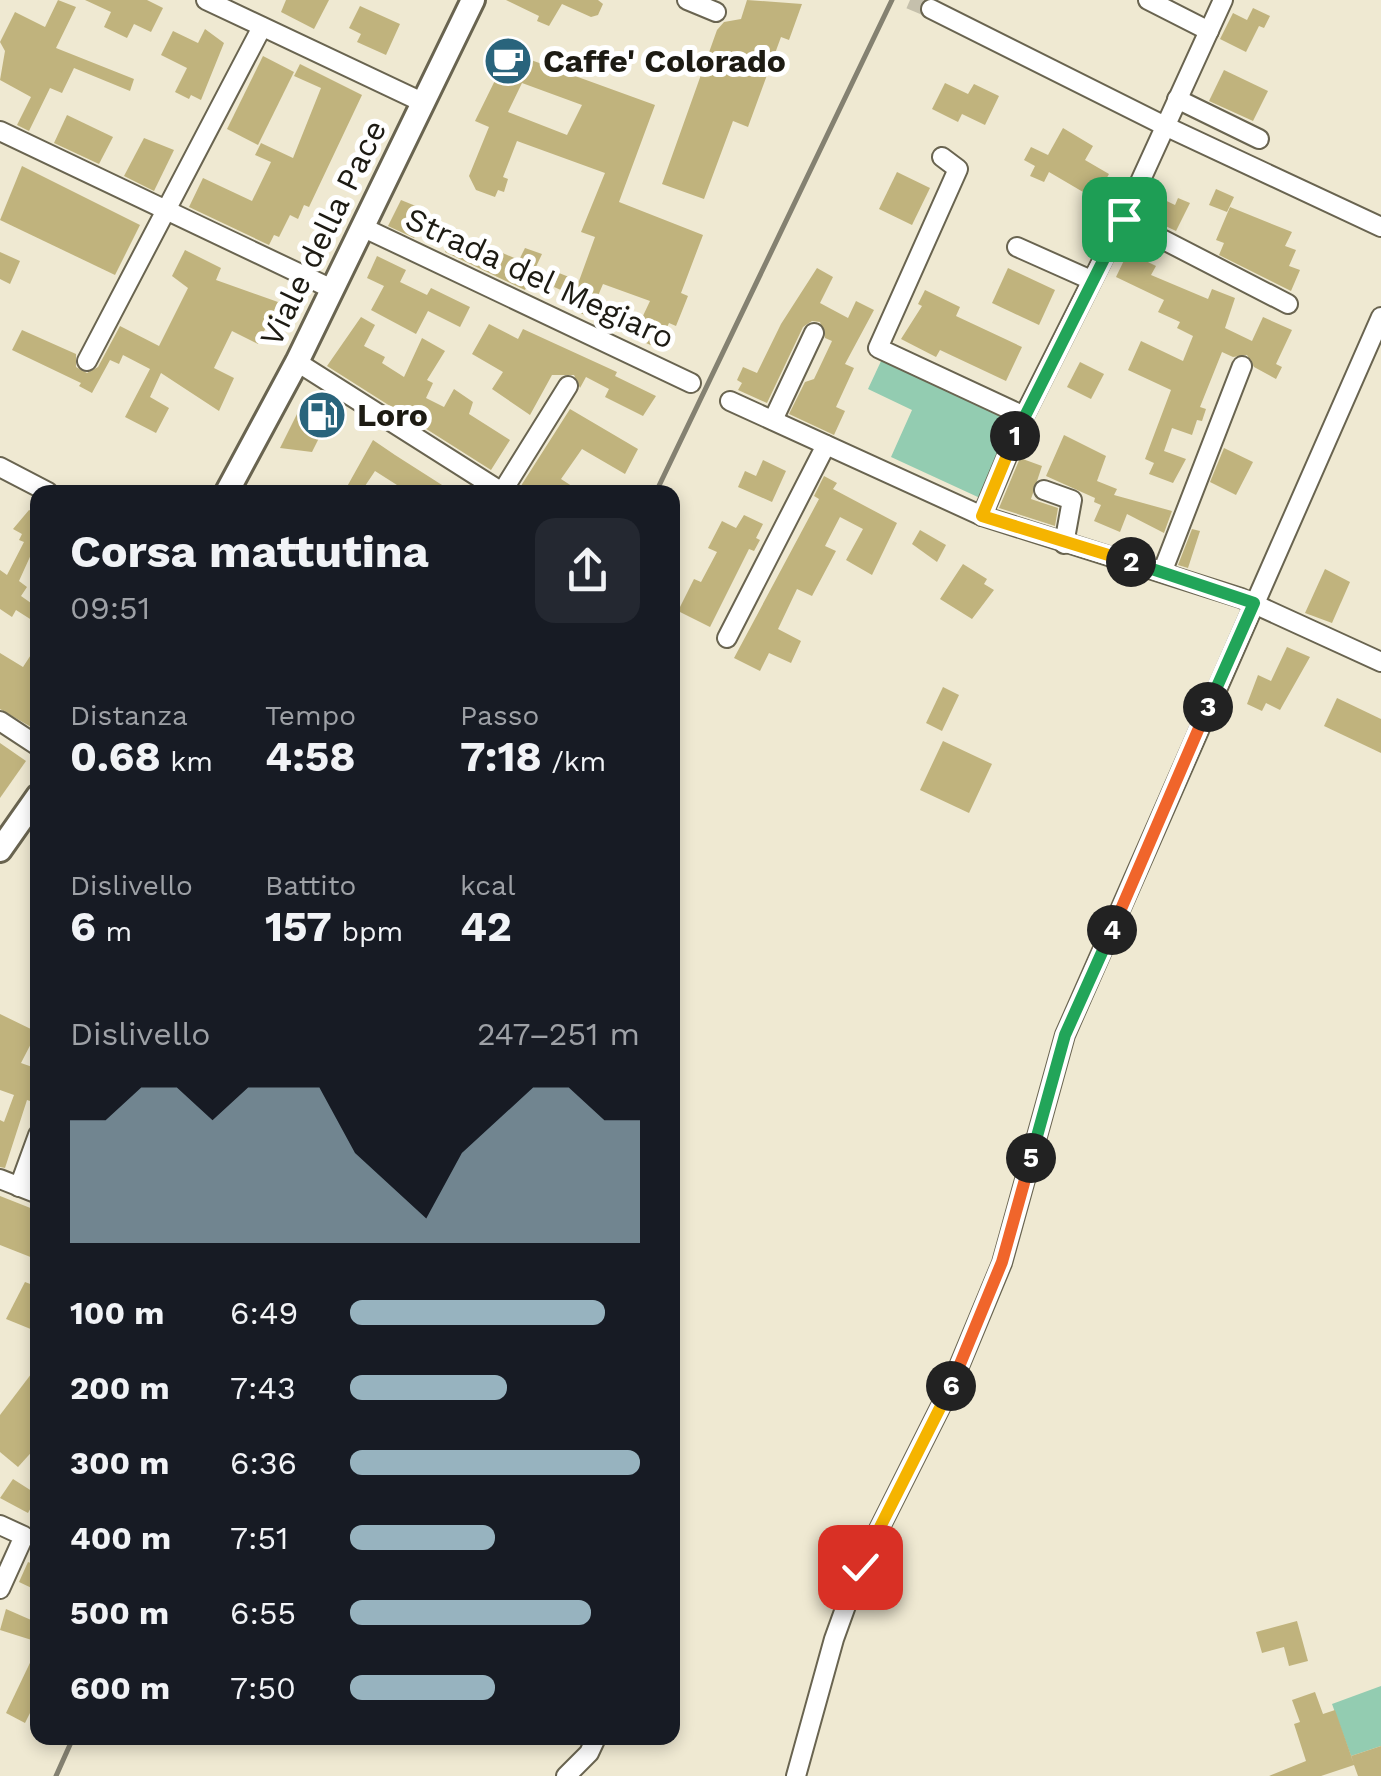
<!DOCTYPE html>
<html lang="it">
<meta charset="utf-8">
<style>
:root{--surface:#171b24;--page:#242831;--text:#f1f3f6;--muted:#9ea1a6;--accent:#97b3bf}
body{margin:0;font-family:"Work Sans",sans-serif;background:var(--page);color:var(--text);height:100vh;display:flex;flex-direction:column;font-size:38px;white-space:nowrap}
*{box-sizing:border-box;margin:0}
p{font-size:32px;color:var(--muted)}
.icon{flex:none;width:55px;height:55px;fill:none;stroke:currentColor;stroke-width:2;stroke-linecap:round;stroke-linejoin:round}
.map{position:relative;flex:1;overflow:hidden}
.sheet{position:absolute;left:30px;top:485px;width:650px;height:1260px;display:flex;flex-direction:column;background:var(--surface);border-radius:20px;box-shadow:0 5px 15px #0003}
.sheet>*{flex:none}
.pin{position:absolute;display:grid;place-items:center;width:85px;height:85px;color:#fff;margin:-42px;border-radius:20px;box-shadow:0 5px 15px #0006}
.km{position:absolute;width:50px;height:50px;margin:-25px;border-radius:50%;background:#222;color:#fff;font-size:28px;line-height:50px;text-align:center}
.round{display:grid;place-items:center;flex:none;width:105px;height:105px;border-radius:20px;background:var(--page)}
.head{display:flex;align-items:center;justify-content:space-between;height:170px;padding:0 40px}
h1{font-size:45px;font-weight:700;line-height:75px}
.stats{display:grid;grid-template-columns:repeat(3,1fr);gap:15px;height:170px;padding:10px 40px}
.stats div{display:grid;align-content:center}
.stats b{font-size:42px;font-weight:700}
.stats small{font-size:28px;font-weight:400}
.stats p{font-size:28px}
.chart{height:280px;padding:20px 40px}
.chart p{display:flex;justify-content:space-between}
.chart svg{width:100%;height:180px;margin-top:10px;fill:var(--accent);opacity:.7}
ul{padding:0 40px;list-style:none;font-size:32px}
li{display:grid;grid-template-columns:160px 120px 1fr;align-items:center;height:75px}
li i{height:25px;border-radius:12px;background:var(--accent)}
.map>svg:first-child{display:block}
</style>
<div class="map">
<svg width="1381" height="1776" viewBox="0 0 1381 1776">
<rect width="100%" height="100%" fill="#efe9d2"/>
<g fill="#93ccb1">
<path d="M882 359 1016 421 980 498 891 457 912 410 868 389Z"/>
<path d="M1381 1686V1746L1351 1756 1332 1704Z"/>
</g>
<g fill="#c0b37d" fill-rule="evenodd">
<path d="M58 0 76 7 56 48 134 79 130 91 74 68 62 93 50 88 29 131 17 125 31 97 0 80 5 51 0 42 15 12 45 27Z"/>
<path d="M85 0H147L163 8 151 32 134 24 127 38 104 27 111 12Z"/>
<path d="M286 0H329L314 29 281 12Z"/>
<path d="M506 0H598L603 4 598 15 591 17 562 4 549 26 537 21 539 16Z"/>
<path d="M747 0 802 4 789 40 781 37 748 127 733 121 704 199 662 184 717 30 724 22 741 19Z"/>
<path d="M360 6 400 24 386 55 357 42 361 34 349 28Z"/>
<path d="M1253 8 1270 16 1264 28 1259 26 1246 52 1220 39 1233 13 1247 20Z"/>
<path d="M205 29 224 43 201 100 191 95 189 99 175 92 187 68 161 55 173 31 198 43Z"/>
<path d="M509 52 655 105 619 202 703 235 681 293 688 296 676 326 669 323 657 348 633 337 650 301 603 284 589 317 565 306 570 294 554 287 559 273 579 281 595 237 581 232 605 173 517 141 503 177 508 179 504 192 498 190 495 197 476 190 469 176 489 127 475 121ZM522 83 582 105 567 135 508 112Z"/>
<path d="M263 56 294 72 258 145 227 129Z"/>
<path d="M300 64 362 95 309 207 304 205 298 219 290 215 279 237 274 235 269 245 189 207 203 178 252 201 271 162 255 155 261 143 293 158 321 88 294 76Z"/>
<path d="M1224 70 1268 91 1253 121 1209 101Z"/>
<path d="M945 83 968 94 974 84 999 96 985 125 962 114 958 122 932 109Z"/>
<path d="M67 115 113 137 99 164 54 143Z"/>
<path d="M1063 128 1093 146 1085 160 1109 174 1095 199 1049 172 1044 182 1030 176 1035 166 1024 160 1031 147 1048 155Z"/>
<path d="M144 138 174 150 154 191 124 176Z"/>
<path d="M22 166 140 225 115 275 0 220Z"/>
<path d="M897 172 930 188 912 225 879 209Z"/>
<path d="M1216 189 1234 197 1227 212 1209 205Z"/>
<path d="M1150 193 1175 205 1178 198 1190 203 1176 231 1142 215Z"/>
<path d="M401 200 428 211 414 238 388 226Z"/>
<path d="M1230 207 1292 232 1285 246 1296 250 1289 266 1300 270 1291 291 1219 255 1224 243 1216 240Z"/>
<path d="M453 232 519 260 525 248 542 254 525 290 445 252Z"/>
<path d="M185 250 221 268 216 280 278 302 258 344 232 331 214 368 234 378 219 411 161 373 150 397 169 408 156 433 125 417 150 369 123 355 119 364 110 360 92 393 79 386 81 383 12 350 22 330 76 354V367L87 373 98 367 120 326 159 346 188 288 172 276Z"/>
<path d="M0 252 20 261 10 284 0 279Z"/>
<path d="M1128 252 1156 266 1151 275 1208 299 1212 289 1235 298 1225 328 1252 341 1263 317 1292 330 1276 364 1282 367 1276 379 1254 367 1247 355 1233 357 1222 352 1200 407 1206 409 1202 421 1197 420 1192 435 1172 428 1164 451 1186 459 1173 483 1149 474 1154 463 1145 459 1171 390 1128 370 1141 341 1183 361 1193 336 1177 328 1180 322 1158 312 1164 300 1116 277Z"/>
<path d="M377 256 406 270 400 282 427 295 431 288 470 307 460 327 428 311 416 334 371 310 384 286 367 278Z"/>
<path d="M817 268 833 277 820 303 848 318 856 301 874 310 845 364 854 368 836 407 845 411 834 435 789 414 805 382 814 379 832 341 825 338 820 322 812 321 803 327 767 403 738 390 742 383 737 380 743 367 757 373 781 324Z"/>
<path d="M1008 268 1055 290 1039 325 992 303Z"/>
<path d="M925 290 960 307 956 316 1022 347 1006 381 940 350 936 357 901 339 922 306 918 304Z"/>
<path d="M361 317 375 325 364 346 385 357 382 363 404 377 422 338 445 351 427 380 433 383 426 398 444 407 454 389 473 402 469 414 510 440 491 470 327 366Z"/>
<path d="M489 324 518 339 523 329 617 372 615 376 656 396 643 416 605 397 609 389 586 377 580 388 574 375H552L530 415 492 389 503 372 472 354Z"/>
<path d="M1080 362 1104 374 1091 399 1067 387Z"/>
<path d="M570 409 638 449 625 474 582 449 561 479 581 492H517Z"/>
<path d="M299 410 322 432 312 452 280 448Z"/>
<path d="M1064 435 1106 456 1097 481 1117 489 1114 495 1172 511 1164 533 1127 514 1120 532 1094 521 1101 505 1094 502 1095 498 1046 476Z"/>
<path d="M373 440 395 455 453 492H408L375 471 361 492H344Z"/>
<path d="M1224 448 1253 462 1236 495 1210 482Z"/>
<path d="M1020 458 1042 466 1031 499 1058 508 1055 526 999 508Z"/>
<path d="M763 460 786 471 772 502 738 487 745 471 756 476Z"/>
<path d="M824 476 837 483 833 489 897 523 872 575 846 560 863 529 840 517 825 546 836 551 812 596 797 589 778 629 801 641 791 663 769 653 760 671 734 658 819 499 814 496Z"/>
<path d="M29 510 38 514V550L34 548 19 581 27 587 21 596 38 608V624L16 610 12 617 0 609V570L7 575 24 542 19 540 22 534 13 529Z"/>
<path d="M744 515 763 524 756 538 760 540 754 551 749 549 710 627 678 611 694 579 701 582 717 552 708 548 722 521 736 528Z"/>
<path d="M1192 529 1200 531 1188 568 1178 565Z"/>
<path d="M920 530 946 545 937 562 912 544Z"/>
<path d="M963 564 987 579 984 584 994 590 972 619 940 599Z"/>
<path d="M1325 569 1350 582 1332 623 1305 613Z"/>
<path d="M38 644V731L0 709V653L23 667Z"/>
<path d="M1287 647 1310 657 1280 710 1266 703 1262 711 1247 704 1258 675 1271 681Z"/>
<path d="M943 687 959 695 942 731 926 723Z"/>
<path d="M1337 698 1381 719V753L1324 726Z"/>
<path d="M943 741 992 764 969 813 920 790Z"/>
<path d="M0 743 26 761 0 798Z"/>
<path d="M0 1014 37 1032 21 1063 38 1069V1091L33 1102 27 1100 5 1168 0 1167V1120L4 1122 14 1095 0 1090Z"/>
<path d="M0 1196 38 1211 33 1258 0 1245Z"/>
<path d="M25 1282 38 1287V1332L6 1319Z"/>
<path d="M38 1365V1445L18 1467 0 1452V1415Z"/>
<path d="M13 1479 38 1495 28 1513 0 1498Z"/>
<path d="M28 1562 38 1566V1591L19 1582Z"/>
<path d="M6 1609 38 1623V1642L0 1630Z"/>
<path d="M1297 1621 1308 1661 1289 1666 1284 1647 1262 1653 1256 1632Z"/>
<path d="M38 1646V1697L25 1723 6 1713Z"/>
<path d="M1315 1692 1323 1714 1335 1710 1354 1764 1351 1756 1381 1746V1776H1358L1354 1765 1321 1776H1269L1306 1761 1294 1724 1300 1722 1292 1700Z"/>
</g>
<g fill="none" stroke-linecap="round" stroke-linejoin="round">
<path stroke="#c5c0ac" stroke-width="18" stroke-dasharray="18 9" stroke-linecap="butt" d="M910 0 931 9"/>
<g stroke="#696450" stroke-width="22">
<g id="minor">
<path d="M206 0 422 102"/>
<path d="M687 0 716 12"/>
<path d="M1148 0 1209 31"/>
<path d="M931 9 1165 126 1381 227"/>
<path d="M1177 99 1259 139"/>
<path d="M0 131 332 289"/>
<path d="M942 157 958 169 878 348 1024 416"/>
<path d="M1123 219 1288 304"/>
<path d="M362 227 691 383"/>
<path d="M1017 247 1091 280"/>
<path d="M87 361 262 27"/>
<path d="M297 362 502 492"/>
<path d="M730 401 982 516 1241 598 1381 662"/>
<path d="M773 420 814 333"/>
<path d="M0 467 48 492"/>
<path d="M1044 490 1072 500 1064 544"/>
<path d="M502 492 568 386"/>
<path d="M982 516 1024 416 1123 219 1223 0"/>
<path d="M1163 570 1242 366"/>
<path d="M727 638 826 445"/>
<path d="M0 721 38 746"/>
<path d="M0 1179 38 1194"/>
<path d="M19 1187 38 1135"/>
<path d="M0 1525 24 1536 0 1589"/>
<path d="M566 1776 589 1753 596 1738"/>
<path d="M796 1776 834 1639 860 1567 950 1388 1002 1263 1065 1035 1381 317"/>
</g>
</g>
<g stroke="#696450" stroke-width="28">
<g id="major">
<path d="M227 492 297 362 473 0"/>
<path d="M0 850 38 796"/>
</g>
</g>
<use href="#minor" stroke="#fff" stroke-width="18"/>
<use href="#major" stroke="#fff" stroke-width="22"/>
<g stroke="#848171" stroke-width="5">
<path d="M656 492 892 0"/>
<path d="M56 1776 73 1738"/>
</g>
</g>
<g fill="none" stroke-linecap="round" stroke-linejoin="round">
<g stroke="#fff" stroke-width="20">
<path id="split-1" d="M1015 436 1124 219"/>
</g>
<g stroke="#fff" stroke-width="20">
<path id="split-2" d="M1015 436 982 516 1131 562"/>
</g>
<g stroke="#fff" stroke-width="20">
<path id="split-3" d="M1131 562 1254 603 1208 707"/>
</g>
<g stroke="#fff" stroke-width="20">
<path id="split-4" d="M1112 930 1208 707"/>
</g>
<g stroke="#fff" stroke-width="20">
<path id="split-5" d="M1031 1158 1065 1035 1112 930"/>
</g>
<g stroke="#fff" stroke-width="20">
<path id="split-6" d="M951 1386 1002 1262 1031 1158"/>
</g>
<g stroke="#fff" stroke-width="20">
<path id="split-7" d="M860 1567 951 1386"/>
</g>
<use href="#split-1" stroke="#22a559" stroke-width="12"/>
<use href="#split-2" stroke="#f5b400" stroke-width="12"/>
<use href="#split-3" stroke="#22a559" stroke-width="12"/>
<use href="#split-4" stroke="#f0652b" stroke-width="12"/>
<use href="#split-5" stroke="#22a559" stroke-width="12"/>
<use href="#split-6" stroke="#f0652b" stroke-width="12"/>
<use href="#split-7" stroke="#f5b400" stroke-width="12"/>
</g>
<defs>
<g id="cafe-disc" transform="scale(2.5)"><circle r="9.5" fill="#29647c" stroke="#fff"/><path d="M-5.5-4.5H6V0H3Q3 3.5 0 3.5H-2.5Q-5.5 3.5-5.5 0ZM3-3.2v2h1.7v-2ZM-6 4.5H4V6H-6Z" fill="#fff"/></g>
<g id="fuel-disc" transform="scale(2.5)"><circle r="9.5" fill="#29647c" stroke="#fff"/><path d="M-5.5-6h7V0h2V4h1.3V-2.5L3-4.5l.8-.8L6-3V5H2.5V1h-1V6h-7ZM-4.2-4.7v3.2H.2V-4.7Z" fill="#fff"/></g>
</defs>
<g fill-rule="evenodd">
<use href="#cafe-disc" x="508" y="61"/>
<use href="#fuel-disc" x="322" y="415"/>
</g>
<g text-anchor="middle" dominant-baseline="central" stroke-width="10" stroke-linejoin="round" paint-order="stroke">
<g font-size="32" font-weight="bold" fill="#1d1b13" stroke="#fff" text-anchor="start">
<text x="543" y="61">Caffe' Colorado</text>
<text x="357" y="415">Loro</text>
</g>
<g font-size="32" fill="#1d1b13" stroke="#fff">
<text transform="translate(323 233) rotate(-64)">Viale della Pace</text>
<text transform="translate(540 278) rotate(25)">Strada del Megiaro</text>
</g>
</g>
</svg>
<div class="pin" style="left:1124px;top:219px;background:#1e9e55"><svg class="icon" aria-label="arrive" viewBox="0 0 24 24"><path d="M6 21V4h12l-3 4 3 4H6"/></svg></div>
<div class="pin" style="left:860px;top:1567px;background:#d93025"><svg class="icon" aria-label="check" viewBox="0 0 24 24"><path d="M5 12l5 5 9-10"/></svg></div>
<b class="km" style="left:1015px;top:436px">1</b>
<b class="km" style="left:1131px;top:562px">2</b>
<b class="km" style="left:1208px;top:707px">3</b>
<b class="km" style="left:1112px;top:930px">4</b>
<b class="km" style="left:1031px;top:1158px">5</b>
<b class="km" style="left:951px;top:1386px">6</b>
<section class="sheet">
<div class="head"><div><h1>Corsa mattutina</h1><p>09:51</p></div><a class="round"><svg class="icon" aria-label="share" viewBox="0 0 24 24"><path d="M12 15V3M7 8l5-5 5 5M5 13v7h14v-7"/></svg></a></div>
<div class="stats">
<div><p>Distanza</p><b>0.68<small> km</small></b></div>
<div><p>Tempo</p><b>4:58</b></div>
<div><p>Passo</p><b>7:18<small> /km</small></b></div>
</div>
<div class="stats">
<div><p>Dislivello</p><b>6<small> m</small></b></div>
<div><p>Battito</p><b>157<small> bpm</small></b></div>
<div><p>kcal</p><b>42</b></div>
</div>
<div class="chart"><p><span>Dislivello</span>247–251 m</p>
<svg viewBox="0 0 160 44" preserveAspectRatio="none"><path d="M0 44V14L10 14L20 6L30 6L40 14L50 6L60 6L70 6L80 22L90 30L100 38L110 22L120 14L130 6L140 6L150 14L160 14V44z"/></svg>
</div>
<ul>
<li><b>100 m</b>6:49<i style="width:88%"></i></li>
<li><b>200 m</b>7:43<i style="width:54%"></i></li>
<li><b>300 m</b>6:36<i style="width:100%"></i></li>
<li><b>400 m</b>7:51<i style="width:50%"></i></li>
<li><b>500 m</b>6:55<i style="width:83%"></i></li>
<li><b>600 m</b>7:50<i style="width:50%"></i></li>
</ul>
</section>
</div>
